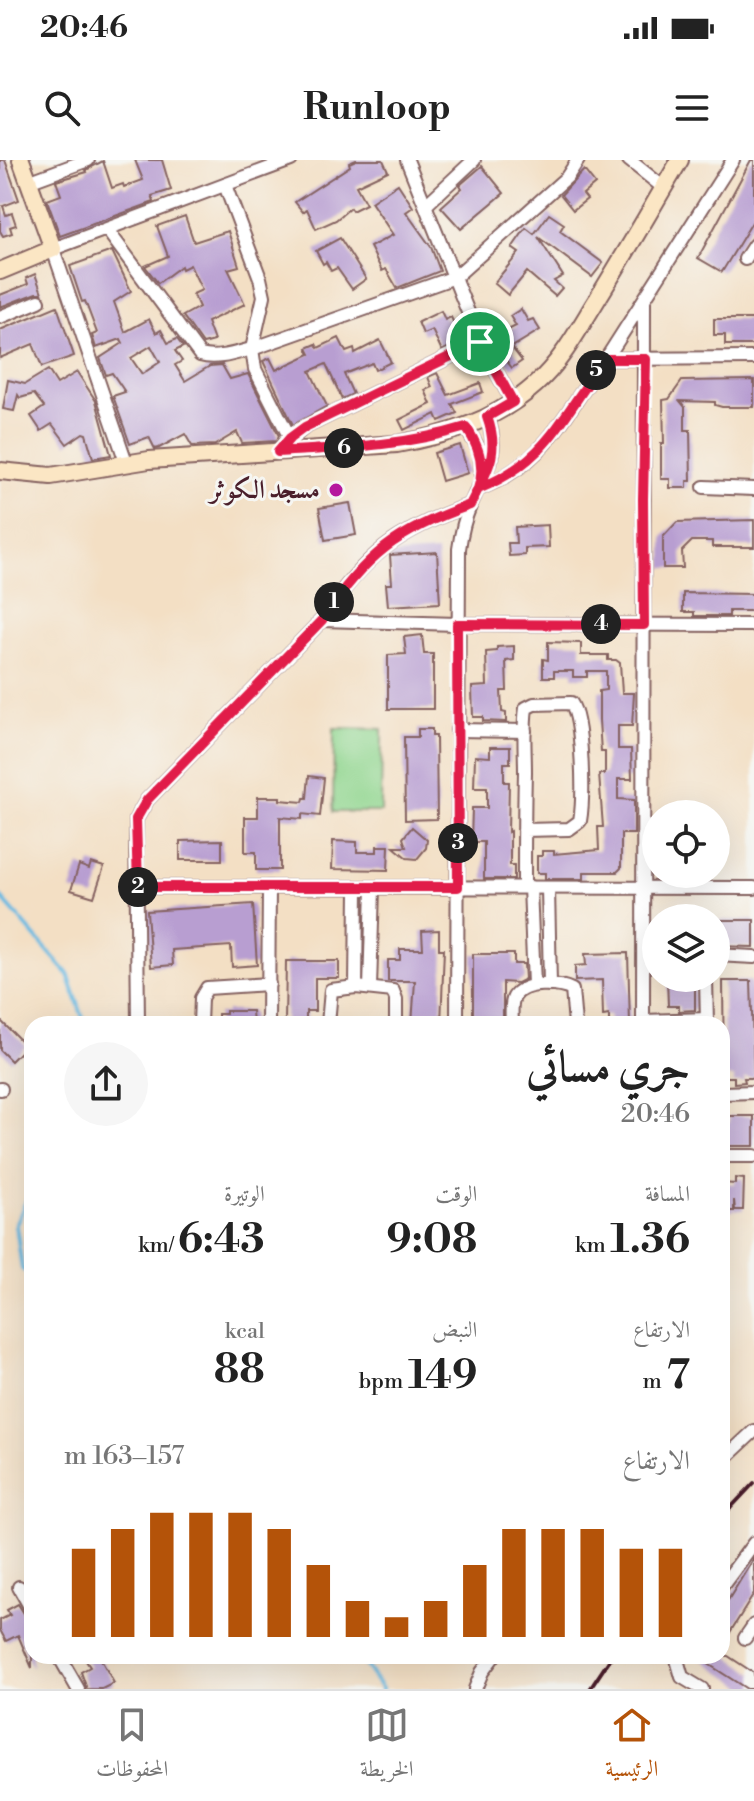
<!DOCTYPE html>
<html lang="ar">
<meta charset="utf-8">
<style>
:root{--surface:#fff;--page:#f6f6f6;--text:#222;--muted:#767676;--line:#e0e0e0;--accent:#b45309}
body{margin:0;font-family:"Libre Bodoni",Amiri,serif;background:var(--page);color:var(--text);direction:rtl;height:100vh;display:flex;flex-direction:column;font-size:30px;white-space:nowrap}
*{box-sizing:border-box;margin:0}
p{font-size:26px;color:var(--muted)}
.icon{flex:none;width:44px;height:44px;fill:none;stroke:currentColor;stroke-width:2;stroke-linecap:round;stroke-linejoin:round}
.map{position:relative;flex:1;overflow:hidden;direction:ltr}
.sheet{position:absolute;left:24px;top:856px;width:706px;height:648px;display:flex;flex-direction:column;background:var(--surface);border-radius:24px;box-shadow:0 8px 32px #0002;direction:rtl}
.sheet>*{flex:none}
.fabs{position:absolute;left:642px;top:640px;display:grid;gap:16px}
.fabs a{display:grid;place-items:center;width:88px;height:88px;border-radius:50%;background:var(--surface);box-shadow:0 8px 32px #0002;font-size:40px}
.pin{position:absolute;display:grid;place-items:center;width:68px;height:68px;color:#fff;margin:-34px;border:4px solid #fff;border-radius:50%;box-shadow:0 2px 8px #0007}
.km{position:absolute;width:40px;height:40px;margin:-20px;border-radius:50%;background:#222;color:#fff;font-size:22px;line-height:40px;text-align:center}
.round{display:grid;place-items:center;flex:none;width:84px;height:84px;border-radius:42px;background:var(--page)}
.summary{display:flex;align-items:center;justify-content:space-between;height:136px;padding:0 40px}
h1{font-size:44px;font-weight:800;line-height:60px}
.figures{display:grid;grid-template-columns:repeat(3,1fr);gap:12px;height:136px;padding:8px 40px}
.figures div{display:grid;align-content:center}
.figures b{font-size:40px;font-weight:800}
.figures small{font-size:22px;font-weight:400}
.figures p{font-size:22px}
.chart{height:224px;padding:16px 40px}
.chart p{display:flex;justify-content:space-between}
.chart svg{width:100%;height:144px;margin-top:8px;stroke:var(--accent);stroke-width:6}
.status{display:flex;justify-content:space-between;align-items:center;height:56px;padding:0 40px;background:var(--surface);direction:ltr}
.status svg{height:22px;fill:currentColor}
header{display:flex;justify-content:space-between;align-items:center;height:104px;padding:0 40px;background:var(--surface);font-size:36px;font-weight:800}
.tabs{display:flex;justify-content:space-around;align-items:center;height:112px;border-top:2px solid var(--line);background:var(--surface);font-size:22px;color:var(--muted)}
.tabs a{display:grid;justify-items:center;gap:4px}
.tabs .current{color:var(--accent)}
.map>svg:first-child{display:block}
</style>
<div class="status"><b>20:46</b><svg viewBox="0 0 49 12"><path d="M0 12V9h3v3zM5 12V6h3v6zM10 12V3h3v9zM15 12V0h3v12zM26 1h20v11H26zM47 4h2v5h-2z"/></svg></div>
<header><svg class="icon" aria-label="menu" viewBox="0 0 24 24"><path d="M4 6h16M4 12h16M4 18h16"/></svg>Runloop<svg class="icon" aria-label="search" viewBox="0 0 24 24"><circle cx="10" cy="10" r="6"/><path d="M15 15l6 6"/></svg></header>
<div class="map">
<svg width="754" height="1529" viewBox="0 0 754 1529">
<rect width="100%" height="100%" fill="#f6f6f2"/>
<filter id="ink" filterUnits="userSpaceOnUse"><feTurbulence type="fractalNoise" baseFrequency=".0125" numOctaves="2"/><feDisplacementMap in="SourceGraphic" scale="16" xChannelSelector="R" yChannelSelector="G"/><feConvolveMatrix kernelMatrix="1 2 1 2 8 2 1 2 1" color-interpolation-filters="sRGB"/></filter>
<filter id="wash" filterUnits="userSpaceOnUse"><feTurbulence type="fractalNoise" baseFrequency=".006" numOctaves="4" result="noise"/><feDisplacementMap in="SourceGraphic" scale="32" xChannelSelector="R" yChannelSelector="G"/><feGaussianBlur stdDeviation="1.8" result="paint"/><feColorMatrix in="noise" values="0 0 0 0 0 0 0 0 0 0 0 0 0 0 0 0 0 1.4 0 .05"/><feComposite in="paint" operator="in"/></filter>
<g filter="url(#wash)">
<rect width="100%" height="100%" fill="#f3dfc4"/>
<path fill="#91d68f" stroke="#6e7a5d" stroke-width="2" d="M334 568 382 569 381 652H333Z"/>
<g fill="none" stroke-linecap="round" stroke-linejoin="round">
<g stroke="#66bae2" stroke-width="4">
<path d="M0 736 68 814 85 864"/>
<path d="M32 1027 16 1065 22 1109 32 1116"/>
<path d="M359 1496 382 1529"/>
</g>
</g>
<g id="blocks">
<g fill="#b89ed1" fill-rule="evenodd">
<path d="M0 0H5L19 40 3 46 6 55 12 53 16 65 10 67 12 73 3 76 0 71Z"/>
<path d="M135 0H162L171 30 152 36 154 42 60 76 47 40 61 35 56 21 87 12 86 10 103 1 112 28 123 24 124 27 143 20Z"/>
<path d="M356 0H383L388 11 356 26 366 44 352 51 350 48 336 60 316 69 307 49 303 52 295 42 350 6 349 3Z"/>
<path d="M751 0H754V59L722 112 698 98Z"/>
<path d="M482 6 504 33 461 69 441 47 462 28 460 25Z"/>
<path d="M584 10 595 24 583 34 587 39 573 50 561 35Z"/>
<path d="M398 24 413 47 406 52 431 87 440 111 397 128 386 109 382 111 370 87 393 75 371 42Z"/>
<path d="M549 54 564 64 560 71 603 103 592 117 538 77 563 116 554 121 562 128 555 136 527 112 508 135 494 123 519 93 512 88 526 68 534 74Z"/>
<path d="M185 56 194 82 228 71 239 106 228 109 245 144 207 162 214 181 203 184 183 156 199 147 193 134 202 130 190 105 182 109 181 106 158 123 145 106 168 96 157 66Z"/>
<path d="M340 78 366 119 352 129 337 108 331 111 326 102 323 104 316 91Z"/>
<path d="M112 91 131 131 114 142 125 172 149 159 156 173 161 170 168 183 177 179 183 187 175 191 182 201 175 205 185 221 210 206 222 205 230 219 248 214 279 276 277 281 242 283 237 272 215 285 192 286 185 274 159 288 155 289 149 277 130 284 113 236 125 232 112 213 106 215 100 198 123 183 121 179 96 188 92 175 97 173 85 141 82 142 70 106ZM151 186 160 202 142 214 131 198Z"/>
<path d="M35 114 42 133H36L0 147V135L28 124 26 118Z"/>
<path d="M57 146 74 196 42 207 33 184 0 198V170Z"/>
<path d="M521 149 528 161 533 159 540 170 514 186 513 189 522 201 512 208 502 195 498 197 490 179 516 166 510 156Z"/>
<path d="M441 151 445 160 451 157 462 181 442 191 432 170 423 174 418 162Z"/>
<path d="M714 159H754V185H725V175H714Z"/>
<path d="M339 178 346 192 354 189 355 193 380 180 391 202 375 210 372 203 344 214 353 234 342 239 326 204 310 211 327 246 293 265 263 201 270 198 276 210 310 194 307 188 316 184 318 188Z"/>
<path d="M48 210 57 224 77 212 96 241 111 295 93 298 86 274 83 273 67 284 52 264 41 271 31 256 44 247 34 234 20 238 18 235 14 251 3 249 8 220 25 224Z"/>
<path d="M437 213 448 235 480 223 483 232 452 244 457 253 439 261 436 254 404 270 399 260 431 244 425 230 432 227 428 217Z"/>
<path d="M754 220V247H722L715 245V242L680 241 685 247V270H690L691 321H687V328H670V319H661V283H664L663 240 669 239 682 221Z"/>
<path d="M460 285 468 313 442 321 434 293Z"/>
<path d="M350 343 356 375 325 380 319 348Z"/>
<path d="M754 360V387H712V381H692L682 391 683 408H663V377L677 362Z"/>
<path d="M548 365 549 387 525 388V395L509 396 508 383H516L515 367Z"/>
<path d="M437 392 440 443 388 446 386 424H392L390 395Z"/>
<path d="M683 433 754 434V451H729V456H694V452H683Z"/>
<path d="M422 475 424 494H433V549H388V495L406 494 404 477Z"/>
<path d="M548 482 581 483V495H608V500H616L620 503 622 533H634L632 566H618V589H631L632 619H618V639L634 640V674H621V708L617 712H584V719H545V713H537V696H542V691H554V694L599 690 598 667H603L599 614H605V592H601L599 560V531L606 530V511H587V517H573V511H554V517H543V499L548 500Z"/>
<path d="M514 486V500L506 501 507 531H501L502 552 506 553V562L483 561V557H473L472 527 487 526 486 492 497 491V487Z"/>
<path d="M418 569H432V576H436L437 659 405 660 404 577H418Z"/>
<path d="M490 587H510V603H504V622H509L508 672 510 671V705H514V719H484V682H471L472 648H487V628H474L475 596 490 597Z"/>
<path d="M309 616 324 618 320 656 302 654V659L280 657V710H256V692H245V657H258V637H280V640L303 642 304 638H307Z"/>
<path d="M412 667 427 680 426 688 417 699 407 698 394 687H406L403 678Z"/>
<path d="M222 680V700H180V681Z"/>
<path d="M333 681 357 682V692H377V686H389L388 710 332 709Z"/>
<path d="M91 703 104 707 94 737 71 730 79 705 89 709Z"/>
<path d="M253 744 257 805 232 807 231 786 172 790 173 805 151 807 147 751Z"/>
<path d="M717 760H754V787L716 786Z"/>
<path d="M439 770V789H444L441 864H412L415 821H388V800H400V789H423L422 771Z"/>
<path d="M628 793 630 864H609V855L603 856 602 820 575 821V806L586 805 585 794Z"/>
<path d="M473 794H514V804H524L525 819 517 823 503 822V858H496V864H473Z"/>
<path d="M286 801H339V818H315V851H306V864H285Z"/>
<path d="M667 818H695V850L679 851V846H668Z"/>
<path d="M723 821H751L754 918H744L745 922 734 923V917H724Z"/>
<path d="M226 851H252L253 864H218V854H226Z"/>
<path d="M0 860 26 886 11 901 0 890Z"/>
<path d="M729 956H754V986H727V973H722V963H729Z"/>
<path d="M735 1018 744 1019 743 1050H735L734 1040V1051H722V1023L735 1024Z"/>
<path d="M754 1398V1434L722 1485V1450Z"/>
<path d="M18 1444 25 1455 32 1459V1508L18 1475 6 1481 0 1470V1460L10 1455 7 1450Z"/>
<path d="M83 1496H99L114 1523 102 1529H87L81 1512 90 1507Z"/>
<path d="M696 1496H728L754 1513V1529H747Z"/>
</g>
</g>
</g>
<g filter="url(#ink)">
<use href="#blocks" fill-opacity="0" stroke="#856261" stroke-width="2"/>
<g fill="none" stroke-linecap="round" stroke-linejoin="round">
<g stroke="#856261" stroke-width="16">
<g id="street">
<path d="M407 0 480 182 513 242"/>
<path d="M629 0 664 28"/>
<path d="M28 22 88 0"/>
<path d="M225 25 260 118 264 136 252 189 255 209 290 278"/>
<path d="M426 45 474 0"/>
<path d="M108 71 200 195C217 200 236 193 252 189L455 117 567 17 578 0"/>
<path d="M745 99 754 85"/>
<path d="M0 157 39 141"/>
<path d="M606 199 733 0"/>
<path d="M466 267 480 291 482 318"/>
<path d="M285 284 305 267 480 182"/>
<path d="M126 302 53 89 291 0"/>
<path d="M704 327 754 329"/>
<path d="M478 329C549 302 562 254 606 199L754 198"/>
<path d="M322 460 457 464 754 465"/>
<path d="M457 570 525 571"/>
<path d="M138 727 754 728"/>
<path d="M524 727C524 689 524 650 525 612 525 591 523 568 526 548L534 544 571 543C583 560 584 638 580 661L569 669 524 670"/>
<path d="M530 727 534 825"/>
<path d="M548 728 550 825"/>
<path d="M716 795 754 797"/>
<path d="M706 818 707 864"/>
<path d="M356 827 357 728"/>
<path d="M370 828 373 728"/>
<path d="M643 861 707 859"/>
<path d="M138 864 136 659 147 640 322 460C364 395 398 370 470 345"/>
<path d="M200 864 201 838 207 828 269 824"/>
<path d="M268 864 269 727"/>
<path d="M328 864 331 830 356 827 393 831 396 839V864"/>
<path d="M457 864 459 389C461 374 464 360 470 346 484 312 502 296 487 257"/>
<path d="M512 864C512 856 510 844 514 837 524 821 558 823 572 830L575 864"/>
<path d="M643 864 644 142"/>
<path d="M0 929H1"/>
<path d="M722 933 754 932"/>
<path d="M722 996H754"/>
<path d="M722 1301 754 1271"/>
<path d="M722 1426 754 1383"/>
<path d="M19 1427 32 1450"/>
<path d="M745 1478 754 1465"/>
<path d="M59 1496 78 1529"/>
<path d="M676 1496 682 1517 702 1529"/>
<path d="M475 1529 482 1512 494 1496"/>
</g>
</g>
<g stroke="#856261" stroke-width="20">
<g id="secondary">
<path d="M0 111 53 89 21 0"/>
<path d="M0 311 51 316 149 300 397 284C448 275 496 260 535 225 560 203 576 174 593 146 623 98 651 49 680 0"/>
</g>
</g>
<use href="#street" stroke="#fff" stroke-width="12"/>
<use href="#secondary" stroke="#fbe6c4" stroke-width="16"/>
<g stroke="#4a1f2b" stroke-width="4">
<path d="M722 1357 754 1323"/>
<path d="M590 1529 612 1496"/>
</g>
</g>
</g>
<g fill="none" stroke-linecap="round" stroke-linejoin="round" filter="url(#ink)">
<g stroke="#fff" stroke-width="16">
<path id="route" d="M480 182 513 242 487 257C501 295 486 312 470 345 398 370 365 395 322 460L147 640 136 659 138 727H458L457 464 644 465 643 339 646 199H606C562 254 549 301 478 329 486 307 479 286 466 267 404 286 342 288 278 292L290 278 305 267 480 182"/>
</g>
<use href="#route" stroke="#e11d48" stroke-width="10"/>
</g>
<circle fill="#b5179e" stroke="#f6f6f2" stroke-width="3" cx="336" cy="330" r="8"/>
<g text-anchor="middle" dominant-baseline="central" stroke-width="6" stroke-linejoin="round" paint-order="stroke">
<g font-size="26" font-weight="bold" fill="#4a1f2b" stroke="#f6f6f2" text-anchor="end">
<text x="320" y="330">مسجد الكوثر</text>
</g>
</g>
</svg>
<div class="fabs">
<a><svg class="icon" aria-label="locate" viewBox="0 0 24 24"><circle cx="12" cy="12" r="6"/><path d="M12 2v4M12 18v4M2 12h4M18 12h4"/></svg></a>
<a><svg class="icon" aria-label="layers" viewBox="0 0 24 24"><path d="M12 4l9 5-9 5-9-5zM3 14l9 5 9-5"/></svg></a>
</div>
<div class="pin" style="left:480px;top:182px;background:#1e9e55"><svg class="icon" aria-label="arrive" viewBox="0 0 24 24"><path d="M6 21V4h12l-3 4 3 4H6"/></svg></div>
<b class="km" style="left:334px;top:442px">1</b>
<b class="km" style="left:138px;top:727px">2</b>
<b class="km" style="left:458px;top:683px">3</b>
<b class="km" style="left:601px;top:464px">4</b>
<b class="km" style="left:596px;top:210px">5</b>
<b class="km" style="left:344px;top:288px">6</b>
<section class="sheet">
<div class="summary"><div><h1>جري مسائي</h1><p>20:46</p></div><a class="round"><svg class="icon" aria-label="share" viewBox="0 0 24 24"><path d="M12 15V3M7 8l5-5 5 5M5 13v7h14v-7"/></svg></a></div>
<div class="figures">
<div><p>المسافة</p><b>1.36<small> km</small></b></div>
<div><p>الوقت</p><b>9:08</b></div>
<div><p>الوتيرة</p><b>6:43<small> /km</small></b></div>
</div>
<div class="figures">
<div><p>الارتفاع</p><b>7<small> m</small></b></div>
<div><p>النبض</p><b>149<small> bpm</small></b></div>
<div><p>kcal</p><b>88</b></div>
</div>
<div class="chart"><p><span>الارتفاع</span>157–163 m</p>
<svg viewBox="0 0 160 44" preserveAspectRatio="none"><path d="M5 44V17M15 44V11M25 44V6M35 44V6M45 44V6M55 44V11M65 44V22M75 44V33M85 44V38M95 44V33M105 44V22M115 44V11M125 44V11M135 44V11M145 44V17M155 44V17"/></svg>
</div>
</section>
</div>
<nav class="tabs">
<a class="current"><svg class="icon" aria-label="home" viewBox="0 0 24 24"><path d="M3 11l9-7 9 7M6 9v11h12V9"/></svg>الرئيسية</a>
<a><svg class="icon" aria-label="map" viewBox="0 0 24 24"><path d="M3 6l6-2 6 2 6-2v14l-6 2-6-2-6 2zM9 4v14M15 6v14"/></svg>الخريطة</a>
<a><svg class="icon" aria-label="saved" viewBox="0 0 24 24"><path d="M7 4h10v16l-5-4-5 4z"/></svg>المحفوظات</a>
</nav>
